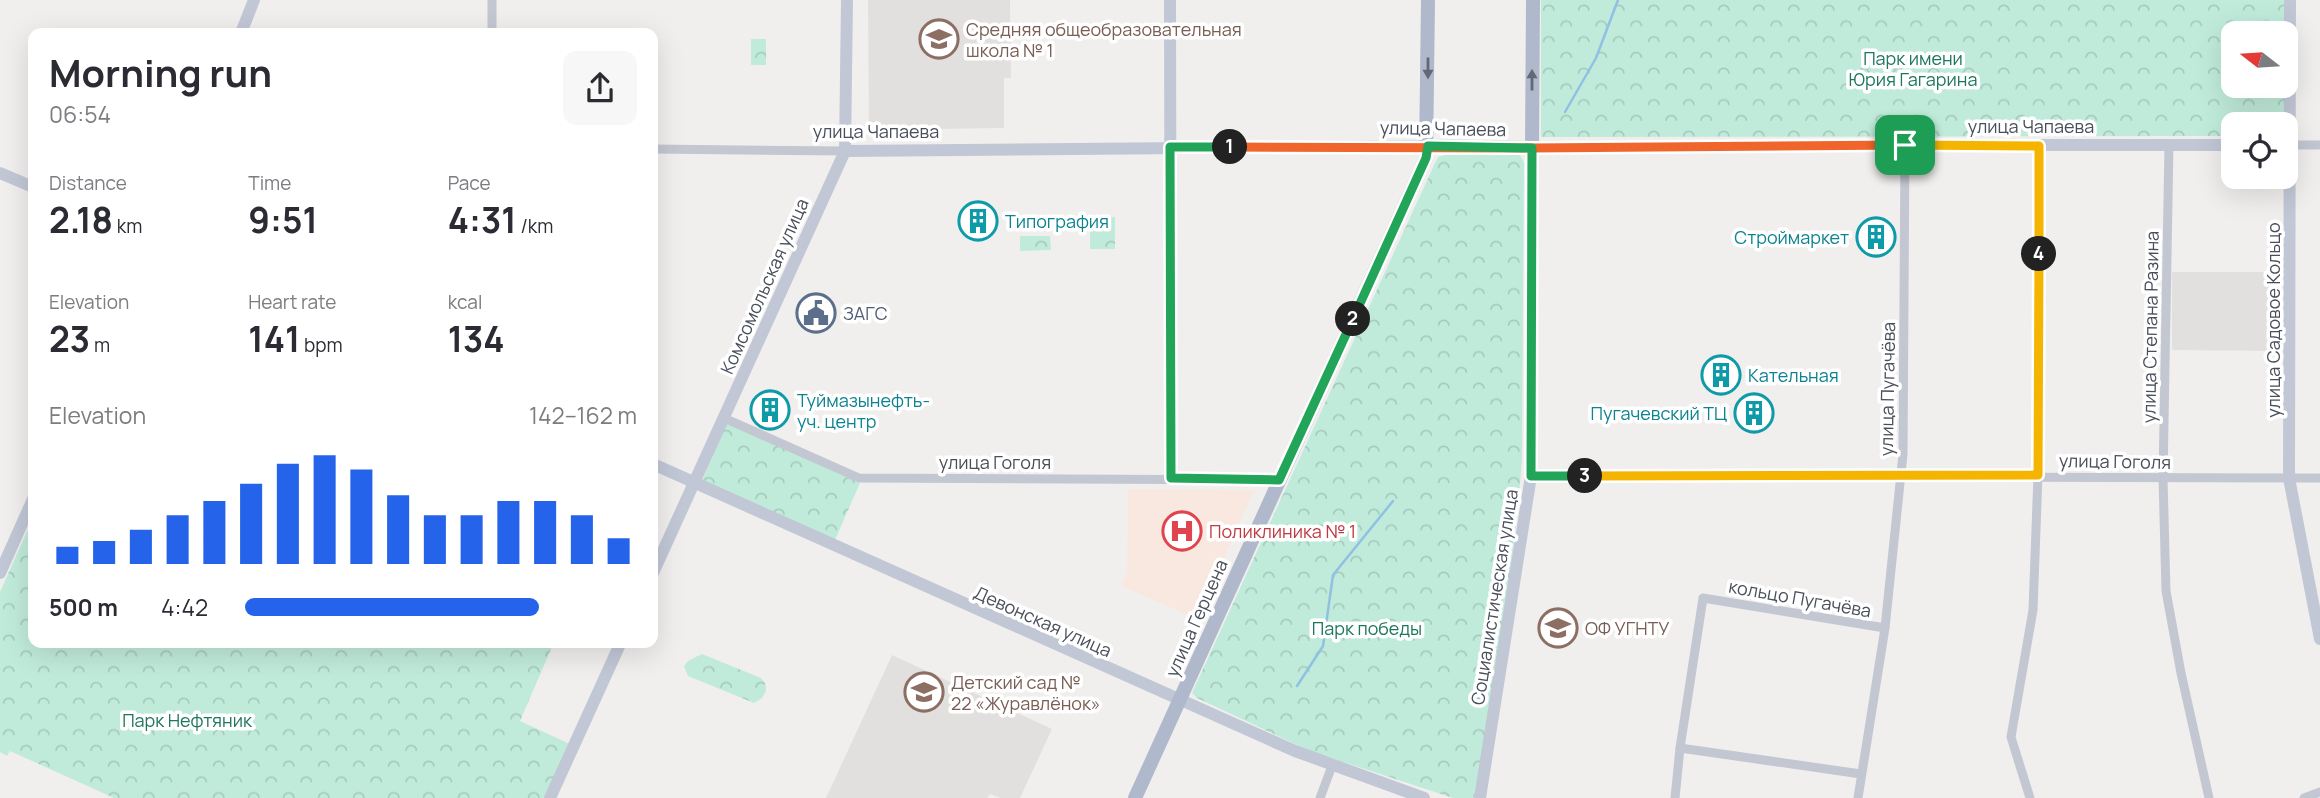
<!DOCTYPE html>
<meta charset="utf-8">
<style>
:root{--surface:#fff;--page:#f7f7f7;--text:#2b2b33;--muted:#7c7c81;--accent:#2563eb}
body{margin:0;font-family:Manrope,sans-serif;background:var(--page);color:var(--text);height:100vh;display:flex;flex-direction:column;font-size:26px;white-space:nowrap}
*{box-sizing:border-box;margin:0}
p{font-size:23px;color:var(--muted)}
.icon{flex:none;width:38px;height:38px;fill:none;stroke:currentColor;stroke-width:2;stroke-linecap:round;stroke-linejoin:round}
.map{position:relative;flex:1;overflow:hidden}
.details{position:absolute;left:28px;top:28px;width:630px;height:620px;display:flex;flex-direction:column;background:var(--surface);border-radius:14px;box-shadow:0 7px 28px #0002}
.details>*{flex:none}
.needle{width:46px;rotate:287deg}
.controls{position:absolute;left:2221px;top:21px;display:grid;gap:14px}
.controls a{display:grid;place-items:center;width:77px;height:77px;border-radius:14px;background:var(--surface);box-shadow:0 7px 28px #0002;font-size:35px}
.pin{position:absolute;display:grid;place-items:center;width:60px;height:60px;color:#fff;margin:-30px;border-radius:14px;box-shadow:0 4px 10px #0006}
.km{position:absolute;width:35px;height:35px;margin:-18px;border-radius:50%;background:#222;color:#fff;font-size:19px;line-height:35px;text-align:center}
.round{display:grid;place-items:center;flex:none;width:74px;height:74px;border-radius:14px;background:var(--page)}
.overview{display:flex;align-items:center;justify-content:space-between;height:119px;padding:0 21px}
h1{font-size:38px;font-weight:700;line-height:52px}
.metrics{display:grid;grid-template-columns:repeat(3,1fr);gap:10px;height:119px;padding:7px 21px}
.metrics div{display:grid;align-content:center}
.metrics b{font-size:35px;font-weight:700}
.metrics small{font-size:19px;font-weight:400}
.metrics p{font-size:19px}
.chart{height:196px;padding:14px 21px}
.chart p{display:flex;justify-content:space-between}
.chart svg{width:100%;height:126px;margin-top:7px;stroke:var(--accent);stroke-width:6}
ul{padding:0 21px;list-style:none;font-size:23px}
li{display:grid;grid-template-columns:112px 84px 1fr;align-items:center;height:52px}
li i{height:18px;border-radius:9px;background:var(--accent)}
.map>svg:first-child{display:block}
</style>
<div class="map">
<svg width="2320" height="798" viewBox="0 0 2320 798">
<defs>
<pattern id="park-crowns" width="20" height="18" patternUnits="userSpaceOnUse" patternTransform="scale(1.75)"><rect width="20" height="18" fill="#c0ebda"/><path d="M2 6a3 3 0 1 1 6 0M12 15a3 3 0 1 1 6 0" fill="none" stroke="#a6cbbd"/></pattern>
</defs>
<rect width="100%" height="100%" fill="#f1efee"/>
<g fill="#e2e0df">
<path d="M868 0H1010L1011 78H1004V128L869 130Z"/>
<path d="M2172 272H2279V351L2172 350Z"/>
<path d="M892 655 1052 729 1020 798H1000L990 794 987 798H826Z"/>
</g>
<path fill="#f9e8e0" d="M1128 489 1254 490 1197 619 1121 586 1127 571Z"/>
<g fill="url(#park-crowns)">
<path d="M1541 0H2284V33H2233V86H2285L2286 124H2233V136L1541 137Z"/>
<rect x="751" y="39" width="15" height="26"/>
<path d="M1448 154H1516L1520 155 1524 163 1522 457C1515 570 1493 683 1475 795L1473 798H1453L1310 751 1197 698 1192 693 1435 163 1438 157Z"/>
<path d="M1115 217V249H1090V218Z"/>
<path d="M1020 236H1050L1051 250 1020 251Z"/>
<path d="M727 423 860 483 835 540 702 481Z"/>
<path d="M33 518V642H544L552 647 520 721 570 744 545 798H114L10 751 7 756 0 752V592Z"/>
<path d="M702 654 761 678 765 683 766 691 762 698 754 703 688 676 684 666 688 661Z"/>
</g>
<g fill="none" stroke-linecap="round" stroke-linejoin="round">
<g stroke="#90c1e5" stroke-width="2.5">
<path d="M1565 112 1596 58 1618 0"/>
<path d="M1297 686 1323 646 1333 575 1393 501"/>
</g>
<g stroke="#c3c7d2" stroke-width="9">
<path d="M492 0V33"/>
<path d="M2169 145 2163 478 2166 591 2181 673 2209 798"/>
<path d="M2291 145H2320"/>
<path d="M653 149 845 151"/>
<path d="M724 418 859 478 1279 480"/>
<path d="M1531 476 2320 478"/>
<path d="M1680 748 1861 774"/>
<path d="M1320 798 1332 766"/>
<path d="M1675 798 1680 748 1703 598 1885 628"/>
<path d="M1858 798 1885 628 1903 454 1905 145"/>
<path d="M2030 798 2011 737 2033 610 2038 475 2039 146"/>
<path d="M2304 798 2320 792"/>
</g>
<g stroke="#c2c7d6" stroke-width="12">
<path d="M1170 0 1171 478"/>
<path d="M2290 0 2289 478 2320 639"/>
<path d="M241 33 254 0"/>
<path d="M845 151 1428 146"/>
<path d="M0 173 33 187"/>
<path d="M653 464 1295 751 1424 798"/>
<path d="M0 573 33 499"/>
<path d="M653 573 845 151 847 0"/>
<path d="M550 798 621 642"/>
<path d="M1480 798 1531 476 1532 148 1905 145H2233"/>
</g>
<g stroke="#b0b8cb" stroke-width="14">
<path d="M1428 146 1532 148 1533 0"/>
<path d="M1135 798 1426 158 1428 0"/>
</g>
</g>
<defs><path id="oneway-solid" d="M-6-.8H1V-3.2L6.5 0L1 3.2V.8H-6Z" transform="scale(1.75)"/></defs>
<g fill="#626876">
<use href="#oneway-solid" transform="translate(1428 68) rotate(90)"/>
<use href="#oneway-solid" transform="translate(1532 80) rotate(-90)"/>
</g>
<g fill="none" stroke-linecap="round" stroke-linejoin="round">
<g stroke="#fff" stroke-width="14">
<path id="split-1" d="M1230 147 1532 148 1905 145"/>
</g>
<g stroke="#fff" stroke-width="14">
<path id="split-2" d="M1230 147H1170L1171 478 1279 480 1353 319"/>
</g>
<g stroke="#fff" stroke-width="14">
<path id="split-3" d="M1353 319 1426 158 1428 146 1532 148 1531 476H1585"/>
</g>
<g stroke="#fff" stroke-width="14">
<path id="split-4" d="M1585 476 2038 475 2039 254"/>
</g>
<g stroke="#fff" stroke-width="14">
<path id="split-5" d="M1905 145 2039 146V254"/>
</g>
<use href="#split-1" stroke="#f0652b" stroke-width="9"/>
<use href="#split-2" stroke="#22a559" stroke-width="9"/>
<use href="#split-3" stroke="#22a559" stroke-width="9"/>
<use href="#split-4" stroke="#f5b400" stroke-width="9"/>
<use href="#split-5" stroke="#f5b400" stroke-width="9"/>
</g>
<defs>
<g id="school-ring" transform="scale(2.0125)"><circle r="9.5" fill="#fff" stroke="#8d6e63" stroke-width="1.5"/><path d="M0-5L7-2L0 1L-7-2ZM-4 1L0 2.5L4 1V4Q0 6-4 4Z" fill="#8d6e63"/></g>
<g id="building-ring" transform="scale(2.0125)"><circle r="9.5" fill="#fff" stroke="#0f9aa8" stroke-width="1.5"/><path d="M-4-6H4V6H1V3H-1V6H-4ZM-2.5-4.3h1.7v1.8h-1.7ZM.8-4.3h1.7v1.8H.8ZM-2.5-1h1.7V.8h-1.7ZM.8-1h1.7V.8H.8Z" fill="#0f9aa8"/></g>
<g id="civic-ring" transform="scale(2.0125)"><circle r="9.5" fill="#fff" stroke="#5c6f8a" stroke-width="1.5"/><path d="M-.6-6.5H3V-4.5H.6V-3L4-1V1h2V6H-6V1h2V-1L-.6-3ZM-1.2 2.5V6h2.4V2.5Z" fill="#5c6f8a"/></g>
<g id="hospital-ring" transform="scale(2.0125)"><circle r="9.5" fill="#fff" stroke="#e0444e" stroke-width="1.5"/><path d="M-5-5h3v3.5h4V-5h3V5h-3V1.5h-4V5h-3Z" fill="#e0444e"/></g>
<g id="university-ring" transform="scale(2.0125)"><circle r="9.5" fill="#fff" stroke="#8d6e63" stroke-width="1.5"/><path d="M0-5L7-2L0 1L-7-2ZM-4 1L0 2.5L4 1V4Q0 6-4 4Z" fill="#8d6e63"/></g>
</defs>
<g fill-rule="evenodd">
<use href="#school-ring" x="939" y="39"/>
<use href="#building-ring" x="978" y="221"/>
<use href="#building-ring" x="1876" y="237"/>
<use href="#civic-ring" x="816" y="313"/>
<use href="#building-ring" x="1721" y="375"/>
<use href="#building-ring" x="770" y="410"/>
<use href="#building-ring" x="1754" y="413"/>
<use href="#hospital-ring" x="1182" y="531"/>
<use href="#university-ring" x="1558" y="628"/>
<use href="#school-ring" x="924" y="692"/>
</g>
<g text-anchor="middle" dominant-baseline="central" stroke-width="7" stroke-linejoin="round" paint-order="stroke">
<g font-size="18" fill="#785e54" stroke="#fff" text-anchor="start">
<text x="966" y="29">Средняя общеобразовательная<tspan x="966" dy="21">школа № 1</tspan></text>
<text x="1585" y="628">ОФ УГНТУ</text>
<text x="951" y="682">Детский сад №<tspan x="951" dy="21">22 «Журавлёнок»</tspan></text>
</g>
<g font-size="18" fill="#1e765d" stroke="#fff">
<text x="1913" y="58">Парк имени<tspan x="1913" dy="21">Юрия Гагарина</tspan></text>
<text x="1367" y="628">Парк победы</text>
<text x="187" y="720">Парк Нефтяник</text>
</g>
<g font-size="18" fill="#484e5a" stroke="#fff">
<text x="2031" y="126">улица Чапаева</text>
<text transform="translate(1443 128) rotate(1)">улица Чапаева</text>
<text x="876" y="131">улица Чапаева</text>
<text transform="translate(764 286) rotate(-66)">Комсомольская улица</text>
<text transform="translate(2273 320) rotate(-90)">улица Садовое Кольцо</text>
<text transform="translate(2150 327) rotate(-89)">улица Степана Разина</text>
<text transform="translate(1887 389) rotate(-89)">улица Пугачёва</text>
<text transform="translate(2115 461) rotate(1)">улица Гоголя</text>
<text x="995" y="462">улица Гоголя</text>
<text transform="translate(1494 597) rotate(-81)">Социалистическая улица</text>
<text transform="translate(1800 598) rotate(10)">кольцо Пугачёва</text>
<text transform="translate(1196 618) rotate(-66)">улица Герцена</text>
<text transform="translate(1043 621) rotate(24)">Девонская улица</text>
</g>
<g font-size="18" fill="#0d838f" stroke="#fff" text-anchor="start">
<text x="1005" y="221">Типография</text>
<text x="1849" y="237" text-anchor="end">Строймаркет</text>
<text x="1748" y="375">Кательная</text>
<text x="797" y="400">Туймазынефть-<tspan x="797" dy="21">уч. центр</tspan></text>
<text x="1727" y="413" text-anchor="end">Пугачевский ТЦ</text>
</g>
<g font-size="18" fill="#4e5e75" stroke="#fff" text-anchor="start">
<text x="843" y="313">ЗАГС</text>
</g>
<g font-size="18" fill="#be3a42" stroke="#fff" text-anchor="start">
<text x="1209" y="531">Поликлиника № 1</text>
</g>
</g>
</svg>
<div class="controls">
<a><svg class="needle" viewBox="-14 -14 28 28"><path d="M0-13l5 13h-10z" fill="#e53935"/><path d="M0 13l5-13h-10z" fill="#7c7c81"/></svg></a>
<a><svg class="icon" aria-label="locate" viewBox="0 0 24 24"><circle cx="12" cy="12" r="6"/><path d="M12 2v4M12 18v4M2 12h4M18 12h4"/></svg></a>
</div>
<div class="pin" style="left:1905px;top:145px;background:#1e9e55"><svg class="icon" aria-label="arrive" viewBox="0 0 24 24"><path d="M6 21V4h12l-3 4 3 4H6"/></svg></div>
<b class="km" style="left:1230px;top:147px">1</b>
<b class="km" style="left:1353px;top:319px">2</b>
<b class="km" style="left:1585px;top:476px">3</b>
<b class="km" style="left:2039px;top:254px">4</b>
<section class="details">
<div class="overview"><div><h1>Morning run</h1><p>06:54</p></div><a class="round"><svg class="icon" aria-label="share" viewBox="0 0 24 24"><path d="M12 15V3M7 8l5-5 5 5M5 13v7h14v-7"/></svg></a></div>
<div class="metrics">
<div><p>Distance</p><b>2.18<small> km</small></b></div>
<div><p>Time</p><b>9:51</b></div>
<div><p>Pace</p><b>4:31<small> /km</small></b></div>
</div>
<div class="metrics">
<div><p>Elevation</p><b>23<small> m</small></b></div>
<div><p>Heart rate</p><b>141<small> bpm</small></b></div>
<div><p>kcal</p><b>134</b></div>
</div>
<div class="chart"><p><span>Elevation</span>142–162 m</p>
<svg viewBox="0 0 160 44" preserveAspectRatio="none"><path d="M5 44V38M15 44V36M25 44V32M35 44V27M45 44V22M55 44V16M65 44V9M75 44V6M85 44V11M95 44V20M105 44V27M115 44V27M125 44V22M135 44V22M145 44V27M155 44V35"/></svg>
</div>
<ul>
<li><b>500 m</b>4:42<i style="width:75%"></i></li>
</ul>
</section>
</div>
